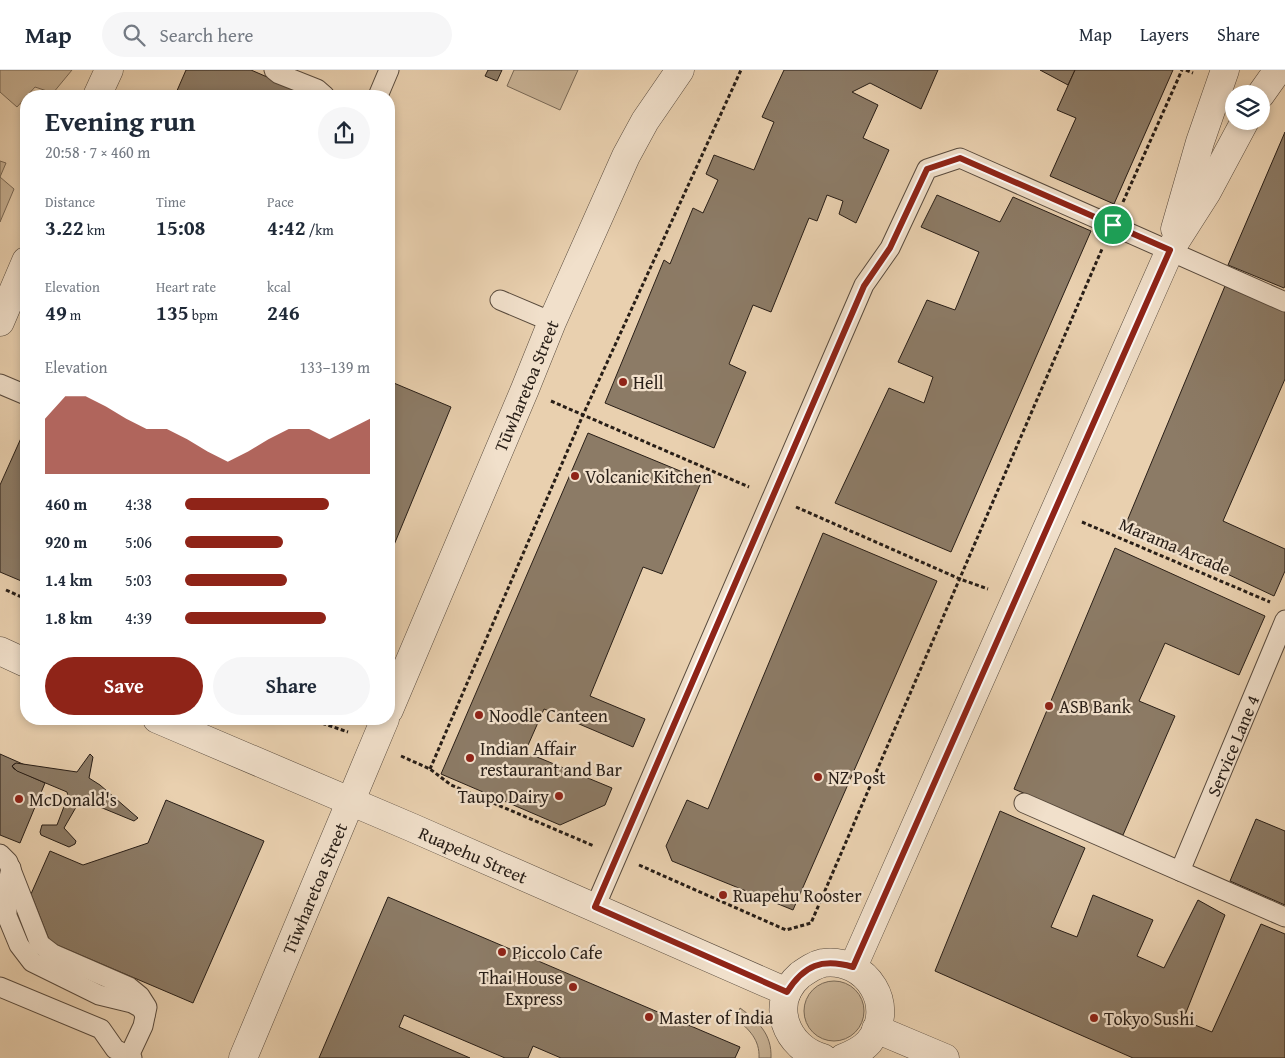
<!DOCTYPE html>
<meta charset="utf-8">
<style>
:root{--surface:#fff;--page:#f6f6f7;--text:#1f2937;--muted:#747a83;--line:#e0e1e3;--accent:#8f2418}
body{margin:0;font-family:"Gentium Book Plus",serif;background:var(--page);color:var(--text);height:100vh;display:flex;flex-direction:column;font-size:19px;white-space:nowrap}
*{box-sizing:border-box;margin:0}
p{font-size:16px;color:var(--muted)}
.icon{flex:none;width:28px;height:28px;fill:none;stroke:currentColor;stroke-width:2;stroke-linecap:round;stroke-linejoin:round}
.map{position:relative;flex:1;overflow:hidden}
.sheet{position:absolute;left:20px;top:20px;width:375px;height:635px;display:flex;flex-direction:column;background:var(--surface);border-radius:20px;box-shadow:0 2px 8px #0003}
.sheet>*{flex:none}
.tools{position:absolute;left:1225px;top:15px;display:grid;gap:10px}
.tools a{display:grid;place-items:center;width:45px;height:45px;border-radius:50%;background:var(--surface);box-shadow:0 2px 8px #0003;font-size:25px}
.pin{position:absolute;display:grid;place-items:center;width:42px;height:42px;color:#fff;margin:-21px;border:2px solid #fff;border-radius:50%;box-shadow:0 1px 5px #0007}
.round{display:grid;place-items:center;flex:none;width:52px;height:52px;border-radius:26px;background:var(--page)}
.overview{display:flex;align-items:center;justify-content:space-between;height:85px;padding:0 25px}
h1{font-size:28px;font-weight:600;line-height:38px}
.metrics{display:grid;grid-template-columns:repeat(3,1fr);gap:8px;height:85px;padding:5px 25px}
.metrics div{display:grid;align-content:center}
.metrics b{font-size:21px;font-weight:600}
.metrics small{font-size:14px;font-weight:400}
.metrics p{font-size:14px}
.chart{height:140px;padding:10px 25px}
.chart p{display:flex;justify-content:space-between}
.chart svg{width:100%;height:90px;margin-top:5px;fill:var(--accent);opacity:.7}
.primary-button{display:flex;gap:10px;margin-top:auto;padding:10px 25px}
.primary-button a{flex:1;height:58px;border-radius:30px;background:var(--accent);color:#fff;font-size:20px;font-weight:600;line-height:58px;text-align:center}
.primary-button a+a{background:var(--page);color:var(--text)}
ul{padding:0 25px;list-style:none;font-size:16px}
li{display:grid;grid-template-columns:80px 60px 1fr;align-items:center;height:38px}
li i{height:12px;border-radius:6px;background:var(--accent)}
header{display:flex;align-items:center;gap:30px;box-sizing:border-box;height:70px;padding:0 25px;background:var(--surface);border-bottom:1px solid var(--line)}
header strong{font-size:24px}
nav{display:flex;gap:28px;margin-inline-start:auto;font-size:18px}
.search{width:350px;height:45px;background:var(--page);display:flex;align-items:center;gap:12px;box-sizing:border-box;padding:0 18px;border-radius:28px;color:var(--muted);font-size:19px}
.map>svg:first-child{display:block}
</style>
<header>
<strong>Map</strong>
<div class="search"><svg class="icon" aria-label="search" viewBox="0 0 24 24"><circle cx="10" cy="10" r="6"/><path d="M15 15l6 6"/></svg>Search here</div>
<nav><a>Map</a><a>Layers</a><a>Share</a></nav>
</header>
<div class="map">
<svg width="1285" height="988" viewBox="0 0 1285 988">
<rect width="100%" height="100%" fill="#e9d0af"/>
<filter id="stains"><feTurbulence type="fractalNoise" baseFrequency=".004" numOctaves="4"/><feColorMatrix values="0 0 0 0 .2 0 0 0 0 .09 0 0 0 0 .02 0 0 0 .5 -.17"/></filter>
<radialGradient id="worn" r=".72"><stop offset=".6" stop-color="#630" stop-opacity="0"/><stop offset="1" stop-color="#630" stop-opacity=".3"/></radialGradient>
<g fill="#c8b295" stroke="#786856">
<path d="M0 0H72L53 23 35 17 17 37 0 22Z"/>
<path d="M514 0H578L560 40 507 16Z"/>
<path d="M0 91 6 93 0 107 14 119 0 152Z"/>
<circle cx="834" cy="941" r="30"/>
<path d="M740 938C758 951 772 964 771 988H759C760 970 749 959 736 949Z"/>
</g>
<g fill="#8c7b66" stroke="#281e17">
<path d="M186 0H251L311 26H184L176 23Z"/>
<path d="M488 0H502L497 11 485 6Z"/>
<path d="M784 0H938L921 39 870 13 852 22 878 35 863 68 889 80 856 153 839 144 843 131 827 125 817 151 809 148 771 242 753 235 729 294 746 302 714 378 605 333 664 190 670 194 693 138 703 143 718 110 706 104 714 85 754 100 774 52 762 47Z"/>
<path d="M1040 0H1075L1068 15Z"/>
<path d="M1075 0H1173L1114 134 1050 106 1076 48 1057 40Z"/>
<path d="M1285 62V216L1284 218 1228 195Z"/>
<path d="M937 125 1000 152 1013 127 1091 161 951 482 835 433 889 318 924 333 933 307 898 292 927 230 955 240 979 182 921 157Z"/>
<path d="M1225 216 1285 242V309L1223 451 1285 479V501L1274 526 1125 456Z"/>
<path d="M389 311 451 337 389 487Z"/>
<path d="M26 357V513L0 502V415Z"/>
<path d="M588 363 702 410 662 504 643 497 590 626 645 649 633 677 544 639 525 682 612 718 605 735 560 755 441 704Z"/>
<path d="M823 463 937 511 793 840 672 791 666 776 687 730 708 739Z"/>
<path d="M1115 478 1265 546 1239 605 1165 573 1139 631 1175 646 1123 765 1014 719Z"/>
<path d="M0 684 25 695 14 694 12 696 14 699 45 713 20 773 0 765Z"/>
<path d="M90 684 93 687 89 708 100 715 138 748 134 751 83 730 79 732 64 758 76 771 75 774 69 777 41 765 40 762 42 755H57L68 726 67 722 17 701 12 696 16 693 77 702Z"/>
<path d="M166 730 264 771 193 933 50 872 31 824 50 781 83 795 148 773Z"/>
<path d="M1000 741 1085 778 1051 857 1077 867 1093 825 1153 850 1137 886 1164 898 1198 830 1225 845 1183 950 1212 962 1261 854 1285 864V988H1133L935 901Z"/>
<path d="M1256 749 1285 761V835L1230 811Z"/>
<path d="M388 827 740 977 735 988H561L533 976 528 988H505L404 945 399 957 470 988H319Z"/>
</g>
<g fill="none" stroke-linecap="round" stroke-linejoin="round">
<g stroke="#584a3d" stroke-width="21">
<g id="service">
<path d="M274 0 279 4 317 19 325 26"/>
<path d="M378 26 389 0"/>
<path d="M500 230 552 252"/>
<path d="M0 314 26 325"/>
<path d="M1024 733 1285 847"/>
<path d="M0 784 8 792 40 874 53 884 129 917 140 926 147 937 143 956 129 986"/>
<path d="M11 798 7 817V846L19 875 32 892 99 925 132 933 141 938 145 945"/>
<path id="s1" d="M1180 801 1285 550"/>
<path d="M595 837 864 215 890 178 927 99 960 88 1285 232"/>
<path d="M0 917 101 959 115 979 132 988"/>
</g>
</g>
<g stroke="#584a3d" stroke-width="29">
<g id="minor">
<path d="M97 26 109 0"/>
<path d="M0 252 26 191"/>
<path d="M0 581 26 593"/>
<path id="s2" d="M389 640 525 319 552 252 626 86 645 51 680 0"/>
<path id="s3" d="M157 649 413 758 787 922"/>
<path id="s4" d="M243 988 385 649"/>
</g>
</g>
<g stroke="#584a3d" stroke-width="29">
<g id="tertiary">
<path d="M1261 24 1278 0"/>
<path d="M1175 159 1200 72 1225 0"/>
<path d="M853 897 1170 180 1207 122 1245 51"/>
<path d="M876 959 945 988"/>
<path d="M823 988C786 978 768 933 800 905 807 900 814 895 823 893 867 887 898 937 869 972 862 980 853 984 843 988"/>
</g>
</g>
<g stroke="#281e17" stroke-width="3" stroke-dasharray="4 2.5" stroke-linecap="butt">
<path d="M1186 0 1193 3"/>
<path d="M1123 132 1182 0"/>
<path d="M551 331 749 417"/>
<path d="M796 437 960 509 988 519"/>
<path d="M1082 452 1270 532"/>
<path d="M6 520 26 529"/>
<path d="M310 649 348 662"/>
<path d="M401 686 430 699 451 715 594 776"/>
<path d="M430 699 583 345 741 0"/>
<path d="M639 795 786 860 811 853 1102 179"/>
</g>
<use href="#service" stroke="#f1e0cb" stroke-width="19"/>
<use href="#minor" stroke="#f1e0cb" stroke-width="28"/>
<use href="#tertiary" stroke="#f1e0cb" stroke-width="28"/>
</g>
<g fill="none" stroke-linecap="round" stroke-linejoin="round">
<g stroke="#fff" stroke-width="10">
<path id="route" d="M960 88 1170 180 853 897C822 888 804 895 787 922L595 837 864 216 890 178 927 99Z"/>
</g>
<use href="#route" stroke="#8f2418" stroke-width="6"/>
</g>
<g fill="#8f2418" stroke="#f1e0cb" stroke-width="2">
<circle cx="623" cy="312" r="5"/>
<circle cx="575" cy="406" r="5"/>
<circle cx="1049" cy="636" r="5"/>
<circle cx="479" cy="645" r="5"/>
<circle cx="470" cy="688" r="5"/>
<circle cx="818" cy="707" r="5"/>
<circle cx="559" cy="726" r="5"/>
<circle cx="19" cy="729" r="5"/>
<circle cx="723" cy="825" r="5"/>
<circle cx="502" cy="882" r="5"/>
<circle cx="573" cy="917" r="5"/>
<circle cx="649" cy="947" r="5"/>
<circle cx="1094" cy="948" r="5"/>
</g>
<g text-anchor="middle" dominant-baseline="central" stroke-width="4.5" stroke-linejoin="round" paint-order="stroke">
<g font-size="18" fill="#281e17" stroke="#f1e0cb" text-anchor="start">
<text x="633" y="312">Hell</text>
<text x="585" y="406">Volcanic Kitchen</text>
<text x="1059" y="636">ASB Bank</text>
<text x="489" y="645">Noodle Canteen</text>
<text x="480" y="678">Indian Affair<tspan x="480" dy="21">restaurant and Bar</tspan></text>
<text x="828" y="707">NZ Post</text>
<text x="549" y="726" text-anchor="end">Taupo Dairy</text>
<text x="29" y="729">McDonald's</text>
<text x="733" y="825">Ruapehu Rooster</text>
<text x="512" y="882">Piccolo Cafe</text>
<text x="563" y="907" text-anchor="end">Thai House<tspan x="563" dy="21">Express</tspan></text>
<text x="659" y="947">Master of India</text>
<text x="1104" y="948">Tokyo Sushi</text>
</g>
<g font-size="18" fill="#281e17" stroke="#f1e0cb">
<text stroke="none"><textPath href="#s2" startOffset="352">Tūwharetoa Street</textPath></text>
<text transform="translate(1175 476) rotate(23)">Marama Arcade</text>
<text stroke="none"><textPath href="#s1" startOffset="136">Service Lane 4</textPath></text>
<text stroke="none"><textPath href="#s3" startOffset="344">Ruapehu Street</textPath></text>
<text stroke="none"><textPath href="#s4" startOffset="184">Tūwharetoa Street</textPath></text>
</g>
</g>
<rect width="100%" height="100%" filter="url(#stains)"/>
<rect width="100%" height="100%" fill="url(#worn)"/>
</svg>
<div class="tools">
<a><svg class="icon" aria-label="layers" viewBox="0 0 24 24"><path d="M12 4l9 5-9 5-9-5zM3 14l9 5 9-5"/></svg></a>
</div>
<div class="pin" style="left:1113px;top:155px;background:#1e9e55"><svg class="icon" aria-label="arrive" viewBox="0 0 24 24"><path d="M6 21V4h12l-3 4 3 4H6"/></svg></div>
<section class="sheet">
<div class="overview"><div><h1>Evening run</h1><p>20:58 · 7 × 460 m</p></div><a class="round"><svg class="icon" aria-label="share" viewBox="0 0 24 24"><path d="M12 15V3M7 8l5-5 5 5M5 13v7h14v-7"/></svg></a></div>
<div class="metrics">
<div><p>Distance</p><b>3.22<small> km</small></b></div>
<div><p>Time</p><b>15:08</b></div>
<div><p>Pace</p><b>4:42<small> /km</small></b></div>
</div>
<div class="metrics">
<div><p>Elevation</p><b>49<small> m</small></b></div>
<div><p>Heart rate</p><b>135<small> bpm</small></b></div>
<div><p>kcal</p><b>246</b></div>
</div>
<div class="chart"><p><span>Elevation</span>133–139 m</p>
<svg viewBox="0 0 160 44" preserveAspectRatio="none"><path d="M0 44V17L10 6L20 6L30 11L40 17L50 22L60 22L70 27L80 33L90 38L100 33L110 27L120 22L130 22L140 27L150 22L160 17V44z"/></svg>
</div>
<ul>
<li><b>460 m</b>4:38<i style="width:78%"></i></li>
<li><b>920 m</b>5:06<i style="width:53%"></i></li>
<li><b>1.4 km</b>5:03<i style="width:55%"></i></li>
<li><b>1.8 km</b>4:39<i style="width:76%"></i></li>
</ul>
<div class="primary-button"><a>Save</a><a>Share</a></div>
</section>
</div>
